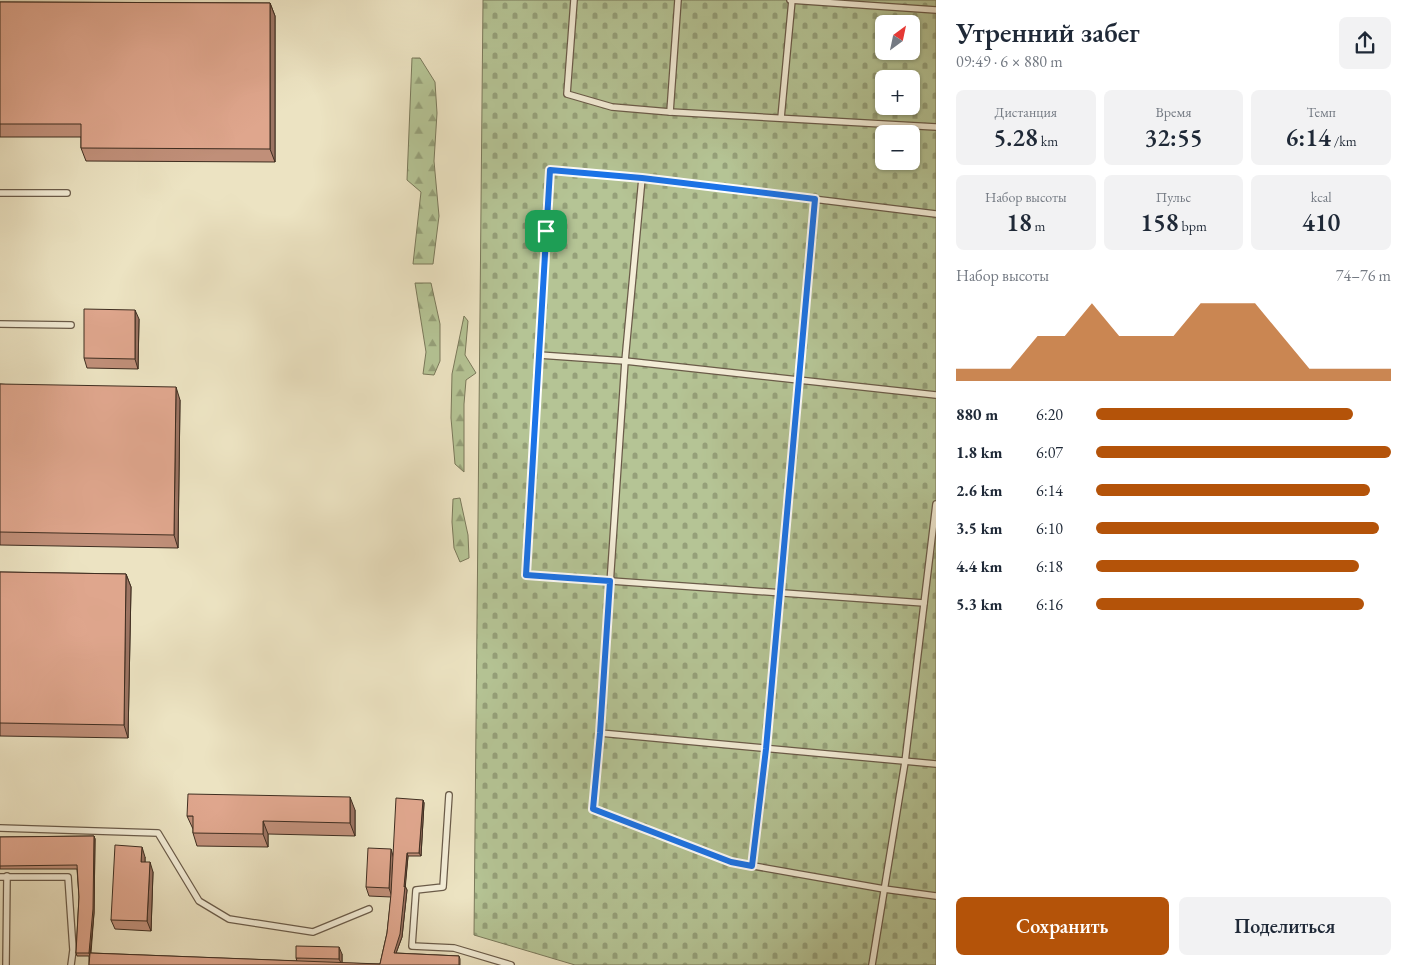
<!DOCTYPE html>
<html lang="ru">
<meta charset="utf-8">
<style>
:root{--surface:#fff;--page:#f2f2f3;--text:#1f2937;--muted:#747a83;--accent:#b45309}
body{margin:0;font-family:"EB Garamond",serif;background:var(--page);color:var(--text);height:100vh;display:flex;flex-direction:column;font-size:19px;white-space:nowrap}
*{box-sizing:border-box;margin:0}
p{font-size:16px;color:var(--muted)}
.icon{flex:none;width:28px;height:28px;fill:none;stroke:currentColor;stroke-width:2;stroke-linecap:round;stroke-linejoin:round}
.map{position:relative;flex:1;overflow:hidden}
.side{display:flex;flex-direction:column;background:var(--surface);width:475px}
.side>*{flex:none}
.needle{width:32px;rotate:33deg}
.tools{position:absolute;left:875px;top:15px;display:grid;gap:10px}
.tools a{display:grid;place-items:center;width:45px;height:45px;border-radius:8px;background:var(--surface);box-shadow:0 1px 4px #0004;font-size:25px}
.pin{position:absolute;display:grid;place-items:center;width:42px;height:42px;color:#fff;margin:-21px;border-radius:10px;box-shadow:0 2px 8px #0006}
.round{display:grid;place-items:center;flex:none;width:52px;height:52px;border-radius:8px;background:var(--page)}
.headline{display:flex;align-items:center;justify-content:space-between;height:85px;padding:0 20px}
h1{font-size:28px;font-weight:600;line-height:38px}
.metrics{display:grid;grid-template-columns:repeat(3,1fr);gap:8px;height:85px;padding:5px 20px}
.metrics div{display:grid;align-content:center;border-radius:8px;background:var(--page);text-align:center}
.metrics b{font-size:25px;font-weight:600}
.metrics small{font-size:14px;font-weight:400}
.metrics p{font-size:14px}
.chart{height:140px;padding:10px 20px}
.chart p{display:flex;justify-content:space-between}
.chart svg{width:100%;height:90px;margin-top:5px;fill:var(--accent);opacity:.7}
.button{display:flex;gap:10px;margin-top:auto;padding:10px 20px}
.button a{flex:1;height:58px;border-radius:8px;background:var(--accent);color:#fff;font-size:20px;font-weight:600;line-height:58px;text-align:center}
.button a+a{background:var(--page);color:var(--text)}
ul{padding:0 20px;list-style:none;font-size:16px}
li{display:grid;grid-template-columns:80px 60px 1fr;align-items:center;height:38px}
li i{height:12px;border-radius:6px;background:var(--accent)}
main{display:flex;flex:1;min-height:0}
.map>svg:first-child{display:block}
</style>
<main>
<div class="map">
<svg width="936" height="965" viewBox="0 0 936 965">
<defs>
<pattern id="forest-firs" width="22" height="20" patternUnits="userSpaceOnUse" patternTransform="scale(1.25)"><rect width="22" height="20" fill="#b5c495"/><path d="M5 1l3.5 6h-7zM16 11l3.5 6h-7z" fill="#95a079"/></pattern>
<pattern id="cemetery-stones" width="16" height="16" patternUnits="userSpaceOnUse" patternTransform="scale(1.25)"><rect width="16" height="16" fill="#b5c495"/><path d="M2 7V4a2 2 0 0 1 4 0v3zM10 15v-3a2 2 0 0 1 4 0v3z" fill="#95a079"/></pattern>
</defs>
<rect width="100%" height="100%" fill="#ece3c2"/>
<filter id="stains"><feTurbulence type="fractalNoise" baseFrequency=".004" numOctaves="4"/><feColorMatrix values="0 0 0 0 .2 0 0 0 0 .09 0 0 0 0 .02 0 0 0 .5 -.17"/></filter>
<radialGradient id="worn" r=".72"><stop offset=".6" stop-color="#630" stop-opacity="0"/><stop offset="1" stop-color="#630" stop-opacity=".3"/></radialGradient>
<g fill="url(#forest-firs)" stroke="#7a795b">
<path d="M412 58H420L435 82 437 113 434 161 439 216 433 264H413L421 192 407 180Z"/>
<path d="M415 283H431L440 324V361L434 375 423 374 426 352Z"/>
<path d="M464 316 468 321 465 355 476 373 466 380 464 404V472L455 464 451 418 452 374Z"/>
<path d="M460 498 468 535 469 558 460 562 454 548 452 522 453 499Z"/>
</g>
<path fill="url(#cemetery-stones)" stroke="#7a795b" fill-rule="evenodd" d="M483 0H936V965H575L474 935ZM884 24H911V51H884ZM884 79H911V106H884ZM884 134H911V161H884Z"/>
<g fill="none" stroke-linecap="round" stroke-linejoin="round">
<g stroke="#6a5b49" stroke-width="8">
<g id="service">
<path d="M574 0 567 94 612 107 670 112 936 127"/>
<path d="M790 0 936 10"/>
<path d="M670 112 678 0"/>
<path d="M781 118 792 0"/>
<path d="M0 193H67"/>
<path d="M0 324 71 325"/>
<path d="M539 355 625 361 642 178"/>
<path d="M936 395 625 361 600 733 936 764"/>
<path d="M924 603 526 575 550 170 642 178 936 214"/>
<path d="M600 733 593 809 731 862 884 889 936 896"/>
<path d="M449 795 443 887 416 890 412 946 454 948 511 965"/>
<path d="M0 828 158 833 199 901 229 919 313 932 369 909"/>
<path d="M752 865 766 749 815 199"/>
<path d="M0 877H68L73 950 71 965"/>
<path d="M6 965 7 876"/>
<path d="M872 965 905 762 936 504"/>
</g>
</g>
<use href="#service" stroke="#f3edd7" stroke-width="5.5"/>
</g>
<g fill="#c08f79" stroke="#3f2e21">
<path d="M0 2 270 3 275 16V162L86 161 81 148V137H0Z"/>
<path d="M139 319 138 369 87 368 84 358Z"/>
<path d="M0 384 180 400 178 548 0 545Z"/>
<path d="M0 572 126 574 131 587 128 738 0 736Z"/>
<path d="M423 800 424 803 421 856H408L405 886 407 890 402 937 396 953 459 956 460 959V965H89V956H77L76 953 79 897 77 869H0V837L94 836 95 839 94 913 91 953 297 961 296 958 342 954V963L380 964 387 933 391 897 369 896 366 887 393 856Z"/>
<path d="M355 810V836L268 834V847L197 846 193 833V829L187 816Z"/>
<path d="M145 857V862L153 872 151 931 115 929 111 920Z"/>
</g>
<g fill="#9c7463" stroke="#3f2e21">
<path d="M270 3 275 16V162L270 149Z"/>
<path d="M135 310 139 319 138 369 135 359Z"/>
<path d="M176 387 180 400 178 548 174 535Z"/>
<path d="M126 574 131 587 128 738 124 725Z"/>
<path d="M350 797 355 810V836L350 823Z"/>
<path d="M423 800 424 803 421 856 419 853Z"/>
<path d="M263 821 268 834V847L263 834Z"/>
<path d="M94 836 95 839 94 913 90 956 89 953Z"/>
<path d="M142 847 145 857V872L141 862Z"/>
<path d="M391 849 394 859 392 897 389 888Z"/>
<path d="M407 853 408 856 405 890 404 887Z"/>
<path d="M150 862 153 872 151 931 147 921Z"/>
<path d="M405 886 407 890 402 937 395 956 394 953Z"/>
<path d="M339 947 342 954V965L339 959Z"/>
</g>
<g fill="#dfa68d" stroke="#3f2e21">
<path d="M0 2 270 3V149L81 148V124H0Z"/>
<path d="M84 309 135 310V359L84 358Z"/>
<path d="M0 384 176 387 174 535 0 532Z"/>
<path d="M0 572 126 574 124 725 0 723Z"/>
<path d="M188 794 350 797V823L263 821V834L193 833V816H187Z"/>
<path d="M396 798 423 800 419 853H407L404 887 405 886 400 934 394 953 459 956V965H89L90 953 380 964 387 933 391 894Z"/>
<path d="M94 836 93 909 89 953H76L79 897 77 865 0 866V837Z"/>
<path d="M115 845 142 847 141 862H150L147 921 111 920Z"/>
<path d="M368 848 391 849 389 888 366 887Z"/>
<path d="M296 946 339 947V959L296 958Z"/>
</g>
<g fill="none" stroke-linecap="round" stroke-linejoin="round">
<g stroke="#fff" stroke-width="10">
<path id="route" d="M550 170 642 178 815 199 766 749 752 866 731 862 593 809 600 733 610 581 526 575Z"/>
</g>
<use href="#route" stroke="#1a73e8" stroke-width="6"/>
</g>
<rect width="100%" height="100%" filter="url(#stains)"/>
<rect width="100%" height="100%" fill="url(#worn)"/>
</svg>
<div class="tools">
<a><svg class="needle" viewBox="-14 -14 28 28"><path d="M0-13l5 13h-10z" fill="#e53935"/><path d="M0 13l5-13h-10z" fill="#747a83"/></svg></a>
<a>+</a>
<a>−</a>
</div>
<div class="pin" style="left:546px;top:231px;background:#1e9e55"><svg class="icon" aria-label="arrive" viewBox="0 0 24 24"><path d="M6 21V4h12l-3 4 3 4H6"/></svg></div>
</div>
<section class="side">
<div class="headline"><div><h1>Утренний забег</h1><p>09:49 · 6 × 880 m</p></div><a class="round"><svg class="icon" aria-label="share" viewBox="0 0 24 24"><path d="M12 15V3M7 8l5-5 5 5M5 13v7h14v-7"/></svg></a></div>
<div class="metrics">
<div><p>Дистанция</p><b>5.28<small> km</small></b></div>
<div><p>Время</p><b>32:55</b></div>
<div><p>Темп</p><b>6:14<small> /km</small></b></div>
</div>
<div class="metrics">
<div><p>Набор высоты</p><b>18<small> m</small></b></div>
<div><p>Пульс</p><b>158<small> bpm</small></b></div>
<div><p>kcal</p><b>410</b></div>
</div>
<div class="chart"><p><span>Набор высоты</span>74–76 m</p>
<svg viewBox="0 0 160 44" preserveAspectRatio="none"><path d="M0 44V38L10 38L20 38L30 22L40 22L50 6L60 22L70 22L80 22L90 6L100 6L110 6L120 22L130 38L140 38L150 38L160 38V44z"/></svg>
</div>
<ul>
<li><b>880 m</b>6:20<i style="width:87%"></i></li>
<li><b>1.8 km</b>6:07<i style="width:100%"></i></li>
<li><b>2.6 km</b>6:14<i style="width:93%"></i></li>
<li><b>3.5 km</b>6:10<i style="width:96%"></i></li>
<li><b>4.4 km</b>6:18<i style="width:89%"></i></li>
<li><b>5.3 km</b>6:16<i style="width:91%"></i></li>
</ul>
<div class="button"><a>Сохранить</a><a>Поделиться</a></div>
</section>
</main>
